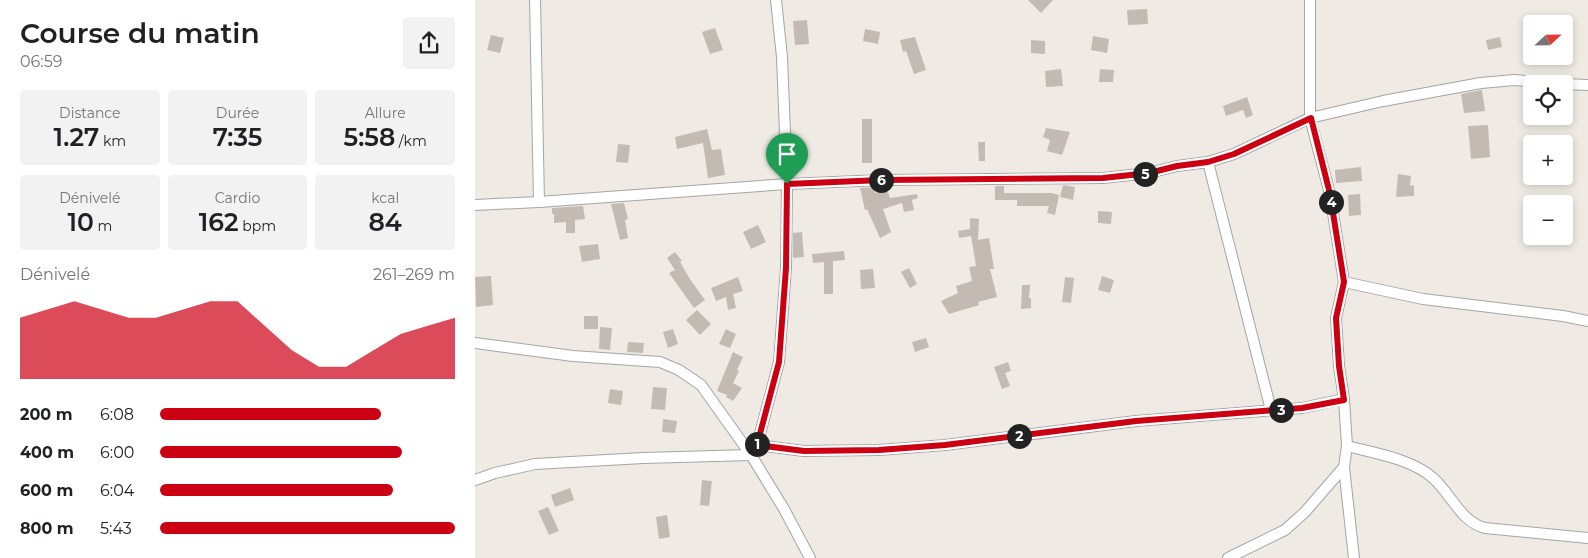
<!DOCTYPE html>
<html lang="fr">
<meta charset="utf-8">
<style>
:root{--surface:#fff;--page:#f2f2f2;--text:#202124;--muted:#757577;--accent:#cc0013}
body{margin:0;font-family:Montserrat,sans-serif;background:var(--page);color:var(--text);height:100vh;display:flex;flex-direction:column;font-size:19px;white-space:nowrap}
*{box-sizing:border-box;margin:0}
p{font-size:16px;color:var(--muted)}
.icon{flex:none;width:28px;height:28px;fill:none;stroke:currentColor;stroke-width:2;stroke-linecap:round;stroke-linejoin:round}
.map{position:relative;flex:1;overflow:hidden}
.panel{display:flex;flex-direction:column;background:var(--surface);width:475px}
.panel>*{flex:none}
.needle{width:32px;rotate:68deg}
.tools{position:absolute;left:1048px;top:15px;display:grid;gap:10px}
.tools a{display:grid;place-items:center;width:50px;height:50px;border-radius:5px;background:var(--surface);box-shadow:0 2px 8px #0003;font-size:25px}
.pin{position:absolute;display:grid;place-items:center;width:42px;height:42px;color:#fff;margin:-51px -21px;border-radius:50% 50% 50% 0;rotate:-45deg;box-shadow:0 0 5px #0007}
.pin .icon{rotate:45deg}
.km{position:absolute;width:25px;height:25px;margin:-12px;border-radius:50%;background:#222;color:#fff;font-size:14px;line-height:25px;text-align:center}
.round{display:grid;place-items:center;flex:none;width:52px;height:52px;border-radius:5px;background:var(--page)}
.summary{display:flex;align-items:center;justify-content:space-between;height:85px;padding:0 20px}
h1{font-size:28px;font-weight:600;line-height:38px}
.figures{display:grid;grid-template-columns:repeat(3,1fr);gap:8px;height:85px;padding:5px 20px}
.figures div{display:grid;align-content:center;border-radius:5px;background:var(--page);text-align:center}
.figures b{font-size:25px;font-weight:600}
.figures small{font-size:14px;font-weight:400}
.figures p{font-size:14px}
.chart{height:140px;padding:10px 20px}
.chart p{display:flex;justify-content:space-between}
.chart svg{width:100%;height:90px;margin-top:5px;fill:var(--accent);opacity:.7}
ul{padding:0 20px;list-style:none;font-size:16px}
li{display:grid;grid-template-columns:80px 60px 1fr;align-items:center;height:38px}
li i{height:12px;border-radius:6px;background:var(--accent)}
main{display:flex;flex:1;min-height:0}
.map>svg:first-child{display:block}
</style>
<main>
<section class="panel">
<div class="summary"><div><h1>Course du matin</h1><p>06:59</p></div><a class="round"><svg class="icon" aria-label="share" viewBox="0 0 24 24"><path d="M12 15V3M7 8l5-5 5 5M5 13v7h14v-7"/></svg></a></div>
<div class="figures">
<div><p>Distance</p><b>1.27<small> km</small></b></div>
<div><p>Durée</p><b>7:35</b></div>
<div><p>Allure</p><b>5:58<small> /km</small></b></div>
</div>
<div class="figures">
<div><p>Dénivelé</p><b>10<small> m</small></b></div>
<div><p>Cardio</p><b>162<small> bpm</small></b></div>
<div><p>kcal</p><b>84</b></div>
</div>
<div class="chart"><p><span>Dénivelé</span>261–269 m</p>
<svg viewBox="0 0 160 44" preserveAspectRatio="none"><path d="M0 44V14L10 10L20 6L30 10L40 14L50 14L60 10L70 6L80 6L90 18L100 30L110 38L120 38L130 30L140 22L150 18L160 14V44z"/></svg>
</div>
<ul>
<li><b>200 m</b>6:08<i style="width:75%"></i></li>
<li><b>400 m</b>6:00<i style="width:82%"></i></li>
<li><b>600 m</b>6:04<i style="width:79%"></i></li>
<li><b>800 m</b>5:43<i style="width:100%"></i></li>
</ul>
</section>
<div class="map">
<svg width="1113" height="558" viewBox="0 0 1113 558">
<rect width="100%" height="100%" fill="#efebe4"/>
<g fill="#c4bab4">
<path d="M553 0H578L566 13Z"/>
<path d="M672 9 673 24 653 25 652 10Z"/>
<path d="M332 20 334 44 320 45 318 21Z"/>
<path d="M240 28 248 50 235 54 227 32Z"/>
<path d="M390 29 405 32 403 44 388 41Z"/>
<path d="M16 35 29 38 25 53 12 50Z"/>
<path d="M618 36 634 39 632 53 616 50Z"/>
<path d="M440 37 451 70 439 74 431 51 428 52 425 40Z"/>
<path d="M1025 37 1027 47 1013 50 1011 40Z"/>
<path d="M556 40 570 41V54L556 53Z"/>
<path d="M586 69 588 86 571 87 570 71Z"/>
<path d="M625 69 639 70 638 82H624Z"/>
<path d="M1007 90 1010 111 989 113 986 94Z"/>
<path d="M772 97 778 115 771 118 768 110 751 116 748 106Z"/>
<rect x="387" y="119" width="10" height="44"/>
<path d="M1013 125 1015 157 996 159 993 126Z"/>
<path d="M571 128 595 132 587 155 572 151 575 140 568 137Z"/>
<path d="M232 129 237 150 246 149 250 175 233 178 228 143 202 149 200 137Z"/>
<path d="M503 142H510V161H504Z"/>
<path d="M143 144 155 145 153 163 141 162Z"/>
<path d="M886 167 887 181 861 183 860 170Z"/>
<path d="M923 174 936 176 935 186 939 185V196L921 197Z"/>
<path d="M588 185 600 187 598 200 585 197Z"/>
<path d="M520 186H529V193H576L584 195 580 215 572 213 574 206H542V200H520Z"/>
<path d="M399 187 400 193 412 189 415 198 442 194 443 198 437 200 439 210 429 212 427 203 408 209 416 232 405 238 392 209 390 210 385 188Z"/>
<path d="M885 194 886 215 874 216 873 195Z"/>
<path d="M149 203 153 219 150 220 153 238 145 240 136 204Z"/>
<path d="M108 206 110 219 100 220V233H91V222L79 223V214H77V208Z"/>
<path d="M623 211 637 212 636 224 623 223Z"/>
<path d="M495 218 504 219 503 240 514 238 519 269H515L522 297 503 302 504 305 474 314 466 301 483 293 481 286 497 281 494 267 501 266 496 236 484 238 483 231 495 229Z"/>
<path d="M283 225 291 242 276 249 268 232Z"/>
<path d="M327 232 329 257 318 258V233Z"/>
<path d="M123 244 125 259 107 262 104 246Z"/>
<path d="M369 251 370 260 358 261V294H349V262L338 263 337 254Z"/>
<path d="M200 252 207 261 205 262 215 279 230 300 219 308 194 273 200 270 192 258Z"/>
<path d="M434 268 442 284 435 288 426 272Z"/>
<path d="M398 269 400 288 386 289 385 270Z"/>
<path d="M16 276 18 305 1 307 0 277Z"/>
<path d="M627 276 639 280 635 293 623 290Z"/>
<path d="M263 277 268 291 258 294 261 308 253 310 251 297 241 301 236 288Z"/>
<path d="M590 277 599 278 596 303 587 302Z"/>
<path d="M547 285H555L554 298H556V308L546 309Z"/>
<path d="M222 310 236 324 225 335 211 320Z"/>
<rect x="109" y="316" width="14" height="13"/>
<path d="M125 327 137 328 135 350 124 349Z"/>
<path d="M198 329 203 344 193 348 188 332Z"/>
<path d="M251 329 261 334 255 348 244 344Z"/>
<path d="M451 338 454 347 440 352 437 342Z"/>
<path d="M153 342 169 343 168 353 152 352Z"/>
<path d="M258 352 268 357 262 370 264 371 258 383 267 388 258 401 251 397 252 395 242 391Z"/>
<path d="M533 362 536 371 530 373 535 386 527 389 519 367Z"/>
<path d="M178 387 192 388 190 410 176 409Z"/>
<path d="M135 389 148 391 146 405 133 403Z"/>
<path d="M188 419 202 421 200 433 187 432Z"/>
<path d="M227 480 237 481 234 506 225 505Z"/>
<path d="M95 488 99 500 80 507 76 495Z"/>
<path d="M73 507 84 531 74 535 63 511Z"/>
<path d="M192 515 195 537 184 539 181 517Z"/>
</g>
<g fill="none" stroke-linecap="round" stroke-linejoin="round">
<g stroke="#a5a5a5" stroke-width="12">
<g id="minor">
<path d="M60 0 64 202"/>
<path d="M835 0V118L855 194 869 282 861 318 864 366 869 399 872 446 869 467 879 558"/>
<path d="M1089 84 1113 85"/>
<path d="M733 162 796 410"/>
<path d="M0 205 64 202 312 184 407 180 628 178 674 173 702 166 733 162 759 154 835 118 908 101 1006 83 1039 80 1083 84"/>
<path d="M869 282 948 299 1088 316 1113 321"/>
<path d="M0 343 98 356 185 362 204 370 226 385 276 455 309 509 335 558"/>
<path d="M282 445 329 451 404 450 470 445 661 421 827 408 869 399"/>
<path d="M872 446C899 453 937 459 958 478 976 494 986 522 1010 528L1113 538"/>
<path d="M0 480 20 473 60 464 168 458 276 455 282 445 304 362 311 268 312 184 307 57 301 0"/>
<path d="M753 558 810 530 830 512 869 467"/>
</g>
</g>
<use href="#minor" stroke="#fff" stroke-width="10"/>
</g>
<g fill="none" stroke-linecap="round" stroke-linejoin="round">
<g stroke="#fff" stroke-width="10">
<path id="route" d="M836 118 855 194 869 282 861 318 864 366 869 400 827 408 661 421 470 445 404 450 329 451 282 445 304 362 311 268 312 184 407 180 628 178 674 173 702 166 733 162 759 154Z"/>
</g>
<use href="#route" stroke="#cc0013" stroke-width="6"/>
</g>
</svg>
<div class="tools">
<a><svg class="needle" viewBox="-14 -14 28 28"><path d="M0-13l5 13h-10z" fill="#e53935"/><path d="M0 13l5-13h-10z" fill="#757577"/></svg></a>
<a><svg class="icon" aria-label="locate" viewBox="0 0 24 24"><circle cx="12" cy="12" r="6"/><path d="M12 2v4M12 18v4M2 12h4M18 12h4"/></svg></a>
<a>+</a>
<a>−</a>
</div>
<div class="pin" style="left:312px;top:184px;background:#1e9e55"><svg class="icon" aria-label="arrive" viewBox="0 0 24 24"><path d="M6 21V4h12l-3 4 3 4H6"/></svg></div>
<b class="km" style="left:282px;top:444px">1</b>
<b class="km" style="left:544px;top:436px">2</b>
<b class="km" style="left:806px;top:410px">3</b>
<b class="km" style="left:856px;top:202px">4</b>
<b class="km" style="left:670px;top:174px">5</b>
<b class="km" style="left:406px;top:180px">6</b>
</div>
</main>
